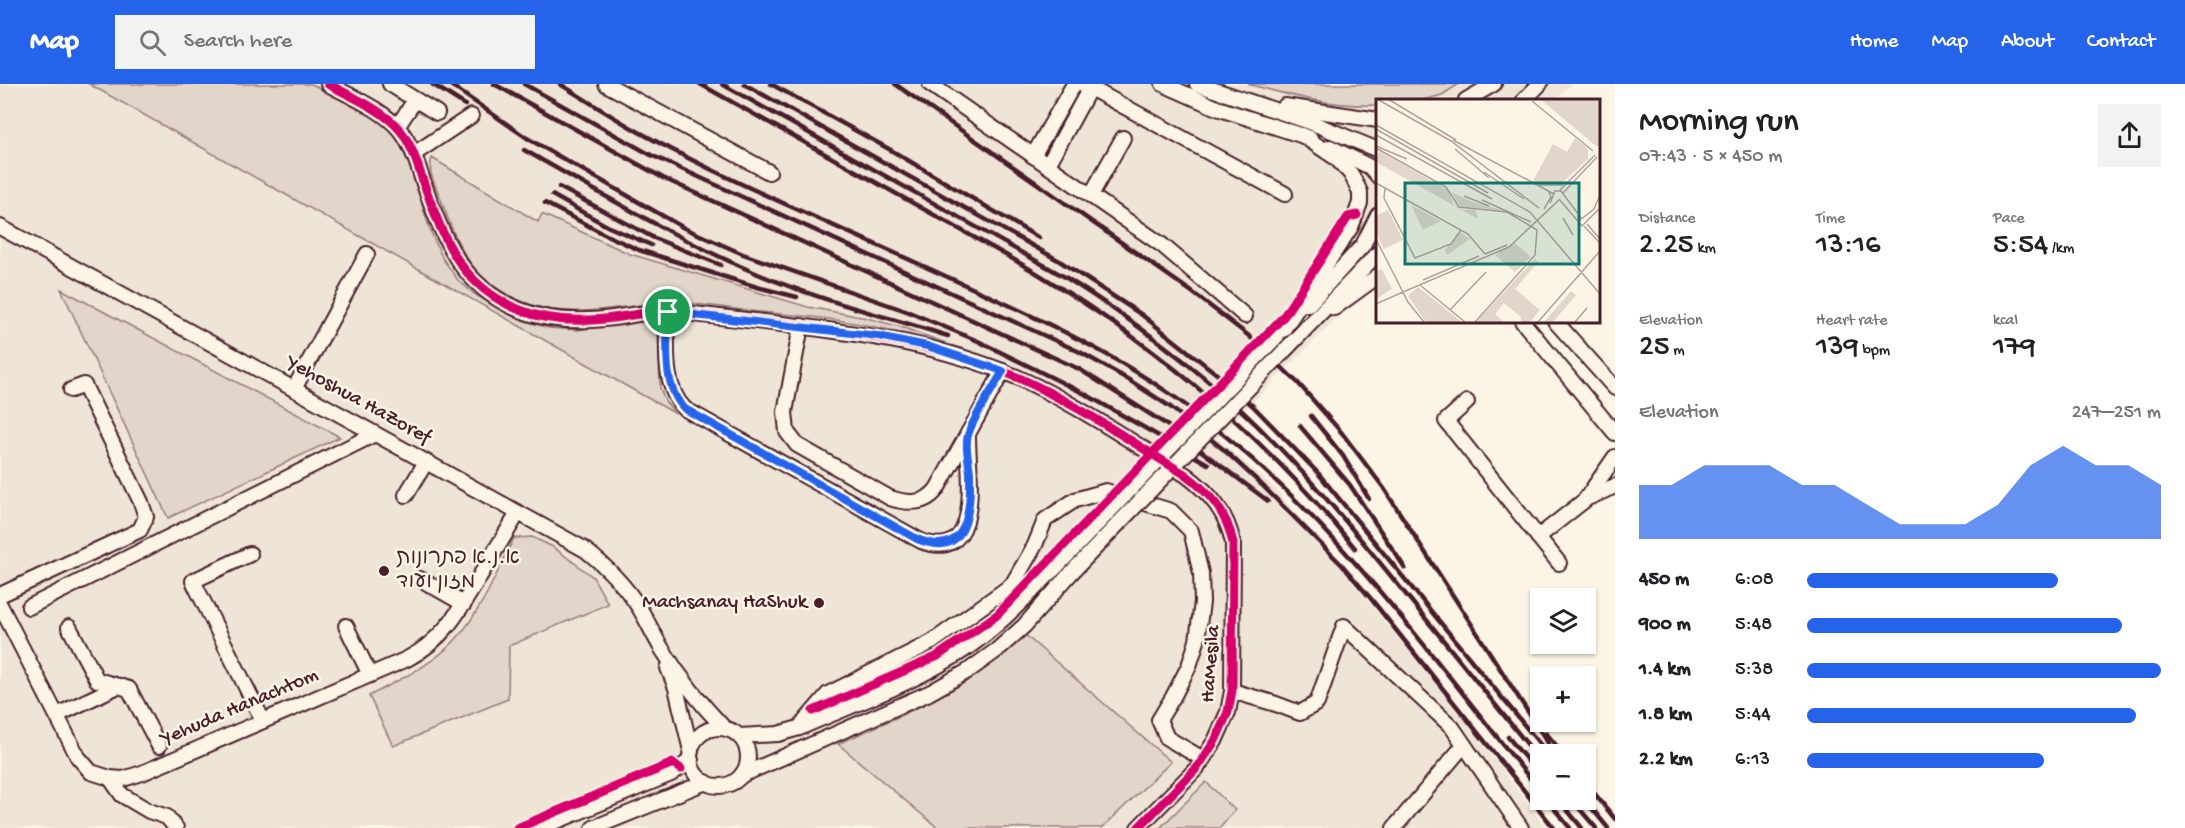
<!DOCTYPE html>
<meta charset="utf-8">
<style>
:root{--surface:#fff;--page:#f2f2f2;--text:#202124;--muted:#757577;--accent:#2563eb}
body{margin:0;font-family:"Gochi Hand","Playpen Sans Hebrew",sans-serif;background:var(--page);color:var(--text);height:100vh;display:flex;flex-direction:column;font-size:22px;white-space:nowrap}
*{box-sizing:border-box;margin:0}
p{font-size:20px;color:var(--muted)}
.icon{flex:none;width:33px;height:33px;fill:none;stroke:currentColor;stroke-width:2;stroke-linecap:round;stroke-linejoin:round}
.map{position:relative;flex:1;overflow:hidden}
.sheet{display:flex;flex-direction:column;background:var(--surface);width:570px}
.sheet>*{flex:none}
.fabs{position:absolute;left:1530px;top:504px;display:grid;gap:12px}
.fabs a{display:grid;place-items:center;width:66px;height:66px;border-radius:0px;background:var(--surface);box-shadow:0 2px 4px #0004;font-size:30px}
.pin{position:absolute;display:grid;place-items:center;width:51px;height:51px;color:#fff;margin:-26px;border:3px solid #fff;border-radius:50%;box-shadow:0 2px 6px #0007}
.round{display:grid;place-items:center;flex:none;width:63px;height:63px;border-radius:0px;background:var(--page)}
.headline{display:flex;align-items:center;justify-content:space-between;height:102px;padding:0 24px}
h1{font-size:33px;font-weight:600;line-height:45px}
.stats{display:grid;grid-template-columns:repeat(3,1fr);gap:9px;height:102px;padding:6px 24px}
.stats div{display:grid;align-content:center}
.stats b{font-size:30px;font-weight:600}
.stats small{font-size:16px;font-weight:400}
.stats p{font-size:16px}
.chart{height:168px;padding:12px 24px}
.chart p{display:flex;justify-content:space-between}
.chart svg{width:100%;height:108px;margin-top:6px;fill:var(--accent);opacity:.7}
ul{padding:0 24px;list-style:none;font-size:20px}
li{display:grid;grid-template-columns:96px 72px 1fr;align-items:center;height:45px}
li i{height:15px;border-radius:8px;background:var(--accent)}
header{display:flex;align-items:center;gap:36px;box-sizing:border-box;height:84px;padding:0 30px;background:var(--accent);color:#fff}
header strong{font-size:28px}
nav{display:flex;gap:33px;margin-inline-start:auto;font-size:21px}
.search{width:420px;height:54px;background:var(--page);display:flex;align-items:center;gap:15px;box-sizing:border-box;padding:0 21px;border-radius:0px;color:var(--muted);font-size:22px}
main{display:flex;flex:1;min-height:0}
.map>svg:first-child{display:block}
</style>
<header>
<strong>Map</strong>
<div class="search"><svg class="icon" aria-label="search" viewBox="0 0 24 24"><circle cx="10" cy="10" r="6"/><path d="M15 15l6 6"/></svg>Search here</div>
<nav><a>Home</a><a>Map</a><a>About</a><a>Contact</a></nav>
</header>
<main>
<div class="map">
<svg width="1615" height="744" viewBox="0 0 1615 744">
<rect width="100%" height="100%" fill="#fcf5e5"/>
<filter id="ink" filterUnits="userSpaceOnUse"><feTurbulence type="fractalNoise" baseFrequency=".0167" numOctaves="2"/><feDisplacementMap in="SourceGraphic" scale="12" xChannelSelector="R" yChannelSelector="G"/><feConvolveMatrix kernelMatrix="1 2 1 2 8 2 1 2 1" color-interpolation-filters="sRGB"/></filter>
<g filter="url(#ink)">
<path fill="#eee5d7" d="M0 0H1572L1555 16H1378V193L1217 354 1276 405 1454 622 1546 744H0Z"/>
<g fill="#e2d5ca" stroke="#967a7a" stroke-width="1.5">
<path d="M89 0H312L375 34 391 47 399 58 410 83 430 146 443 175 458 196 474 210 516 234 549 244 578 246 651 234 658 239 660 304 665 317 676 330Z"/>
<path d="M1248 0H1459L1442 11 1423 16H1378V21C1333 23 1291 12 1248 0Z"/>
<path d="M432 74 538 138 542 130 630 170 808 223 867 234 904 244 946 259C913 251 881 243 848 238 815 232 782 230 749 227 726 224 704 220 681 219 632 217 580 237 532 221 472 200 460 168 440 113 435 100 427 87 432 74Z"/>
<path d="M61 205 340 353 168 434Z"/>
<path d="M532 453 553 463 593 493 608 520 509 562 508 615 393 662 369 612C398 596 435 580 457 554 482 526 497 488 514 454Z"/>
<path d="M1023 549 1171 678 1102 744H938L838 660C900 631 979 603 1023 549Z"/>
<path d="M1206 698 1235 726 1220 744H1160Z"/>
</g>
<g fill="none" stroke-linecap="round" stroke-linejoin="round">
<g stroke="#4a1f2b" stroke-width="18">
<g id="minor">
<path d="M328 0C352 13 382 25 400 46 412 61 417 79 423 97 443 153 459 202 520 226 552 239 587 238 620 233 639 230 657 226 676 228 711 232 746 236 782 240 864 250 943 261 1019 294 1077 320 1131 358 1186 391 1210 409 1227 429 1233 459L1232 607 1228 628 1215 657 1197 684 1138 744"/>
<path d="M390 0 437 29"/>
<path d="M606 0 769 88"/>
<path d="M930 0 1162 161 1245 232"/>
<path d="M1083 0 1285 110"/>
<path d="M1163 0 1217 24 1310 54"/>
<path d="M1197 0 1310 38 1378 66"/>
<path d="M1466 16 1494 0"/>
<path d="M1524 16 1540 0"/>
<path d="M1285 22 1378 36"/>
<path d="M397 43 415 16"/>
<path d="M1330 63 1370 83 1378 92"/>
<path d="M414 70 471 32"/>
<path d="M1033 72 1074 0"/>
<path d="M1048 81 1092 0"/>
<path d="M1091 111 1123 54"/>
<path d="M0 143 584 465C606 482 625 501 640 525 648 538 654 552 662 565 680 594 701 620 724 644"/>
<path d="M1308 221 1363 161 1378 131"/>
<path d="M1334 224 1378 192"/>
<path d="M667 228C668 258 661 302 685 325L921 457C986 481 967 383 968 349"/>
<path d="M1522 237 1615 349"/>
<path d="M1555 237 1615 304"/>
<path d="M801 242 785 328 787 348 797 361 890 414C908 420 925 421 937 405L1003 287"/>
<path d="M1283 246 1351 143 1360 119V108L1351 90 1336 74 1302 51"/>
<path d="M1288 263 1378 169"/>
<path d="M294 305 367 170"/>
<path d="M1467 318 1446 337 1559 479"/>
<path d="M406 411 426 378"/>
<path d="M1590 413 1615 402"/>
<path d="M1538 453 1585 416 1615 373"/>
<path d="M250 470 193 497 263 637"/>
<path d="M420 495 464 520"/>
<path d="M0 511 140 446 146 433 141 418 84 301 71 306"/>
<path d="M0 521 78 673 91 688 110 694 123 695 142 689 407 575C447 554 462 522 484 485 495 466 507 448 518 429"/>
<path d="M29 523 375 350"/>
<path d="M346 542 370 591"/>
<path d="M69 543 97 596 129 605 159 662"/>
<path d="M668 584 676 604 691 667"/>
<path d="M1232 607 1276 620 1300 629 1317 619 1344 542 1452 643 1521 744"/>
<path d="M57 631 118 602"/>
<path d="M799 644 828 610 932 558 1012 501 1035 461 1045 436 1075 416 1106 407 1171 427 1191 447 1201 489 1202 518 1197 557 1189 582 1173 613 1159 636 1167 654 1203 675"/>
<circle cx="719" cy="673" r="29"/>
<path d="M739 652 778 650 799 644C854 620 913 600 964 566 999 542 1028 511 1058 481"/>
<path d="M742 691 929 609 968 587 997 566 1024 542 1071 489"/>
<path d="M110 694 122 711 149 727 167 733 176 744"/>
<path d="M540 744 671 690 691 676"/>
<path d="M593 744 706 698"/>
<path d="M1394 744 1464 661"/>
</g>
</g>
<use href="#minor" stroke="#fcf5e5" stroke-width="14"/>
<g stroke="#4a1f2b" stroke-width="4.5">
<path d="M432 0 465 21"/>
<path d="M449 0 527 54 684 144 743 170 909 228 978 257 1085 310 1208 380"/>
<path d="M494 0 663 94 1079 285 1164 339 1268 417"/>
<path d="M524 0 651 71 1080 268 1129 296 1169 322 1223 365 1262 401 1342 481 1372 516 1554 744"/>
<path d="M560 0C586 16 612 33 639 48 729 98 825 137 919 180 1007 220 1096 258 1176 314 1324 419 1428 568 1540 707"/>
<path d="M700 0 1011 174C1145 251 1257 344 1355 464"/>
<path d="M722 0 1065 193C1128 233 1187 276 1242 327 1301 382 1352 444 1403 507 1449 563 1495 620 1540 676"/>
<path d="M744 0 1058 176 1142 231 1218 291 1253 322 1318 389 1548 670"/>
<path d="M771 0 889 65 1039 154"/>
<path d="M895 0 1192 208 1249 252 1298 299 1342 349 1383 403 1548 659"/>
<path d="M524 66C601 109 676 155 758 190 819 216 885 232 948 252"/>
<path d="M559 103 654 154 721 181"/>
<path d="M552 111 609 143 651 161"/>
<path d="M545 119 604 150 639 166 757 203 797 213"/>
<path d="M1311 332 1343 372 1369 415"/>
<path d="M1300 342 1350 401 1405 484"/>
<path d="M1546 649 1563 670"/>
<path d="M1508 653 1540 692"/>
<path d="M1586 699 1615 735"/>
<path d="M1547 716 1570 744"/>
<path d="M1559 716 1582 744"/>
<path d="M1572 716 1596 744"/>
<path d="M1585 716 1608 744"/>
</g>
<g stroke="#4a1f2b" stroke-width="18" stroke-linecap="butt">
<g id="minor-bridge">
<path d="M1058 481 1277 252"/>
<path d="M1071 489 1288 263"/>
</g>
</g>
<use href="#minor-bridge" stroke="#fcf5e5" stroke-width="14"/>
<g stroke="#fcf5e5" stroke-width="13">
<g id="cycleway">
<path d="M328 0C352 13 382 25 400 46 412 61 417 79 423 97 443 153 459 202 520 226 552 239 587 238 620 233 639 230 657 226 676 228 711 232 746 236 782 240 864 250 943 261 1019 294 1077 320 1131 358 1186 391 1210 409 1227 429 1233 459L1232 607 1228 628 1215 657 1197 684 1138 744"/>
<path d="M813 627 936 573 997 531 1284 232 1348 133 1357 131"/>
<path d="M517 744 673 679 681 685"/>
</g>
</g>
<use href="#cycleway" stroke="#d6006c" stroke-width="9"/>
</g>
</g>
<g fill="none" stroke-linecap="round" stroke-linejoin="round" filter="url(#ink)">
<g stroke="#fff" stroke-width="12">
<path id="route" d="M668 228 878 252 927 262 1003 287C992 307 977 327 969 348 964 360 969 377 970 389 971 427 968 476 917 455L685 325C661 302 668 258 668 228Z"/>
</g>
<use href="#route" stroke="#2563eb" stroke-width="8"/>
</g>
<g fill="#4a1f2b" stroke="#fcf5e5" stroke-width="2">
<circle cx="384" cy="487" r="6"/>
<circle cx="819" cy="519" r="6"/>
</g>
<g text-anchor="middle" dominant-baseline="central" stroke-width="5" stroke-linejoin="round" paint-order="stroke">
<g font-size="21" fill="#4a1f2b" stroke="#fcf5e5">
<text transform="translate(358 317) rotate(29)">Yehoshua HaZoref</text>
<text transform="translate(1212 580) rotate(-86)">HaMesila</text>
<text transform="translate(240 624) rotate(-23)">Yehuda Hanachtom</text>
</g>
<g font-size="21" fill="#4a1f2b" stroke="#fcf5e5" text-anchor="start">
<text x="396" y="475">א.נ.א פתרונות<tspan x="396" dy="24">מזון ועוד</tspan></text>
<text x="807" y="519" text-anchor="end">Machsanay HaShuk</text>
</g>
</g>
<g transform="translate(1376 15)">
<rect width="224" height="224" fill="#fcf5e5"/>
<path d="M164 0H223V47H220ZM199 39 212 50V60L184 86 157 82 177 45 191 53ZM3 52 72 91 78 106 88 111 99 110 102 120 0 63ZM75 93 97 103 131 112 84 107ZM35 106 65 122 47 131ZM12 111 27 141 8 150 0 134V117ZM84 133 94 140 71 156 69 151ZM139 144 155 158 139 173 119 156ZM159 160 162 163 139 190 164 211 154 223H145V218L128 204 119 215 128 223H100ZM6 170 16 190 0 200V173ZM42 188 86 223H50L32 197ZM195 192 200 196 177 223H168Z" fill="#e2d5ca"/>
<path fill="none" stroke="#b59f9b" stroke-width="1.5" d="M1 0 75 42 163 109M12 0 80 41M156 2 217 52M0 26 154 113 224 195M0 30 112 94M0 36 116 100M77 41 178 95M0 47 31 60M0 49 70 88 83 108 131 113 161 131 159 156 99 223M79 50 113 79M108 73 148 100M0 84 92 135 109 155M162 86H187M9 89 8 99 39 159 75 145 85 131M184 91 219 56M187 94 221 58M88 97 113 107M183 100 206 127 223 110M106 101 155 123M174 104 179 92H185L206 120M168 110 175 98 173 93M187 119 197 136M204 121 218 110 224 96M211 125 224 140M208 127 224 144M0 140 32 203 48 223M109 155 131 146M47 181 103 157M44 186 89 223M27 193 133 148 183 101M0 205 27 193M74 211 110 173M162 223 224 152M199 223 211 209"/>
<path fill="#0f766e" fill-opacity="0.15" stroke="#0f766e" stroke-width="3" d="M29 84H203V165H29Z"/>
<rect width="224" height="224" fill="none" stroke="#4a1f2b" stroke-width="3"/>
</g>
</svg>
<div class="fabs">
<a><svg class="icon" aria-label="layers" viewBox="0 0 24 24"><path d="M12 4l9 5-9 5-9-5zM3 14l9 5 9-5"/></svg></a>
<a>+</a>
<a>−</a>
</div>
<div class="pin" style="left:668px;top:228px;background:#1e9e55"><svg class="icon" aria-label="arrive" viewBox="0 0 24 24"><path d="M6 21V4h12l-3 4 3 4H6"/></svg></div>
</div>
<section class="sheet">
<div class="headline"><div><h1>Morning run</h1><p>07:43 · 5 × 450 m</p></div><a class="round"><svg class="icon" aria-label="share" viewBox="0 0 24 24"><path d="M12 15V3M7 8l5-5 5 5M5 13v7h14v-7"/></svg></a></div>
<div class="stats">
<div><p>Distance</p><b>2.25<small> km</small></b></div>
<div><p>Time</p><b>13:16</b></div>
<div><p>Pace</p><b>5:54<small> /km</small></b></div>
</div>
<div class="stats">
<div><p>Elevation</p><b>25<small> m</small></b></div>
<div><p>Heart rate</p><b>139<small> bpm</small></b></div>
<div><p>kcal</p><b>179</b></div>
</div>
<div class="chart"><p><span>Elevation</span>247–251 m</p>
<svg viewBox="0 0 160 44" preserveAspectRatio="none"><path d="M0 44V22L10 22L20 14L30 14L40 14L50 22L60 22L70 30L80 38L90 38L100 38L110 30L120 14L130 6L140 14L150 14L160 22V44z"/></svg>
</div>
<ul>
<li><b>450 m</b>6:08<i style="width:71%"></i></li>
<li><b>900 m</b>5:48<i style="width:89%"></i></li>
<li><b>1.4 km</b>5:38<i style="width:100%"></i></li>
<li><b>1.8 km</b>5:44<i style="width:93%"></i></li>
<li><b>2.2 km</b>6:13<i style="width:67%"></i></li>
</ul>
</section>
</main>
